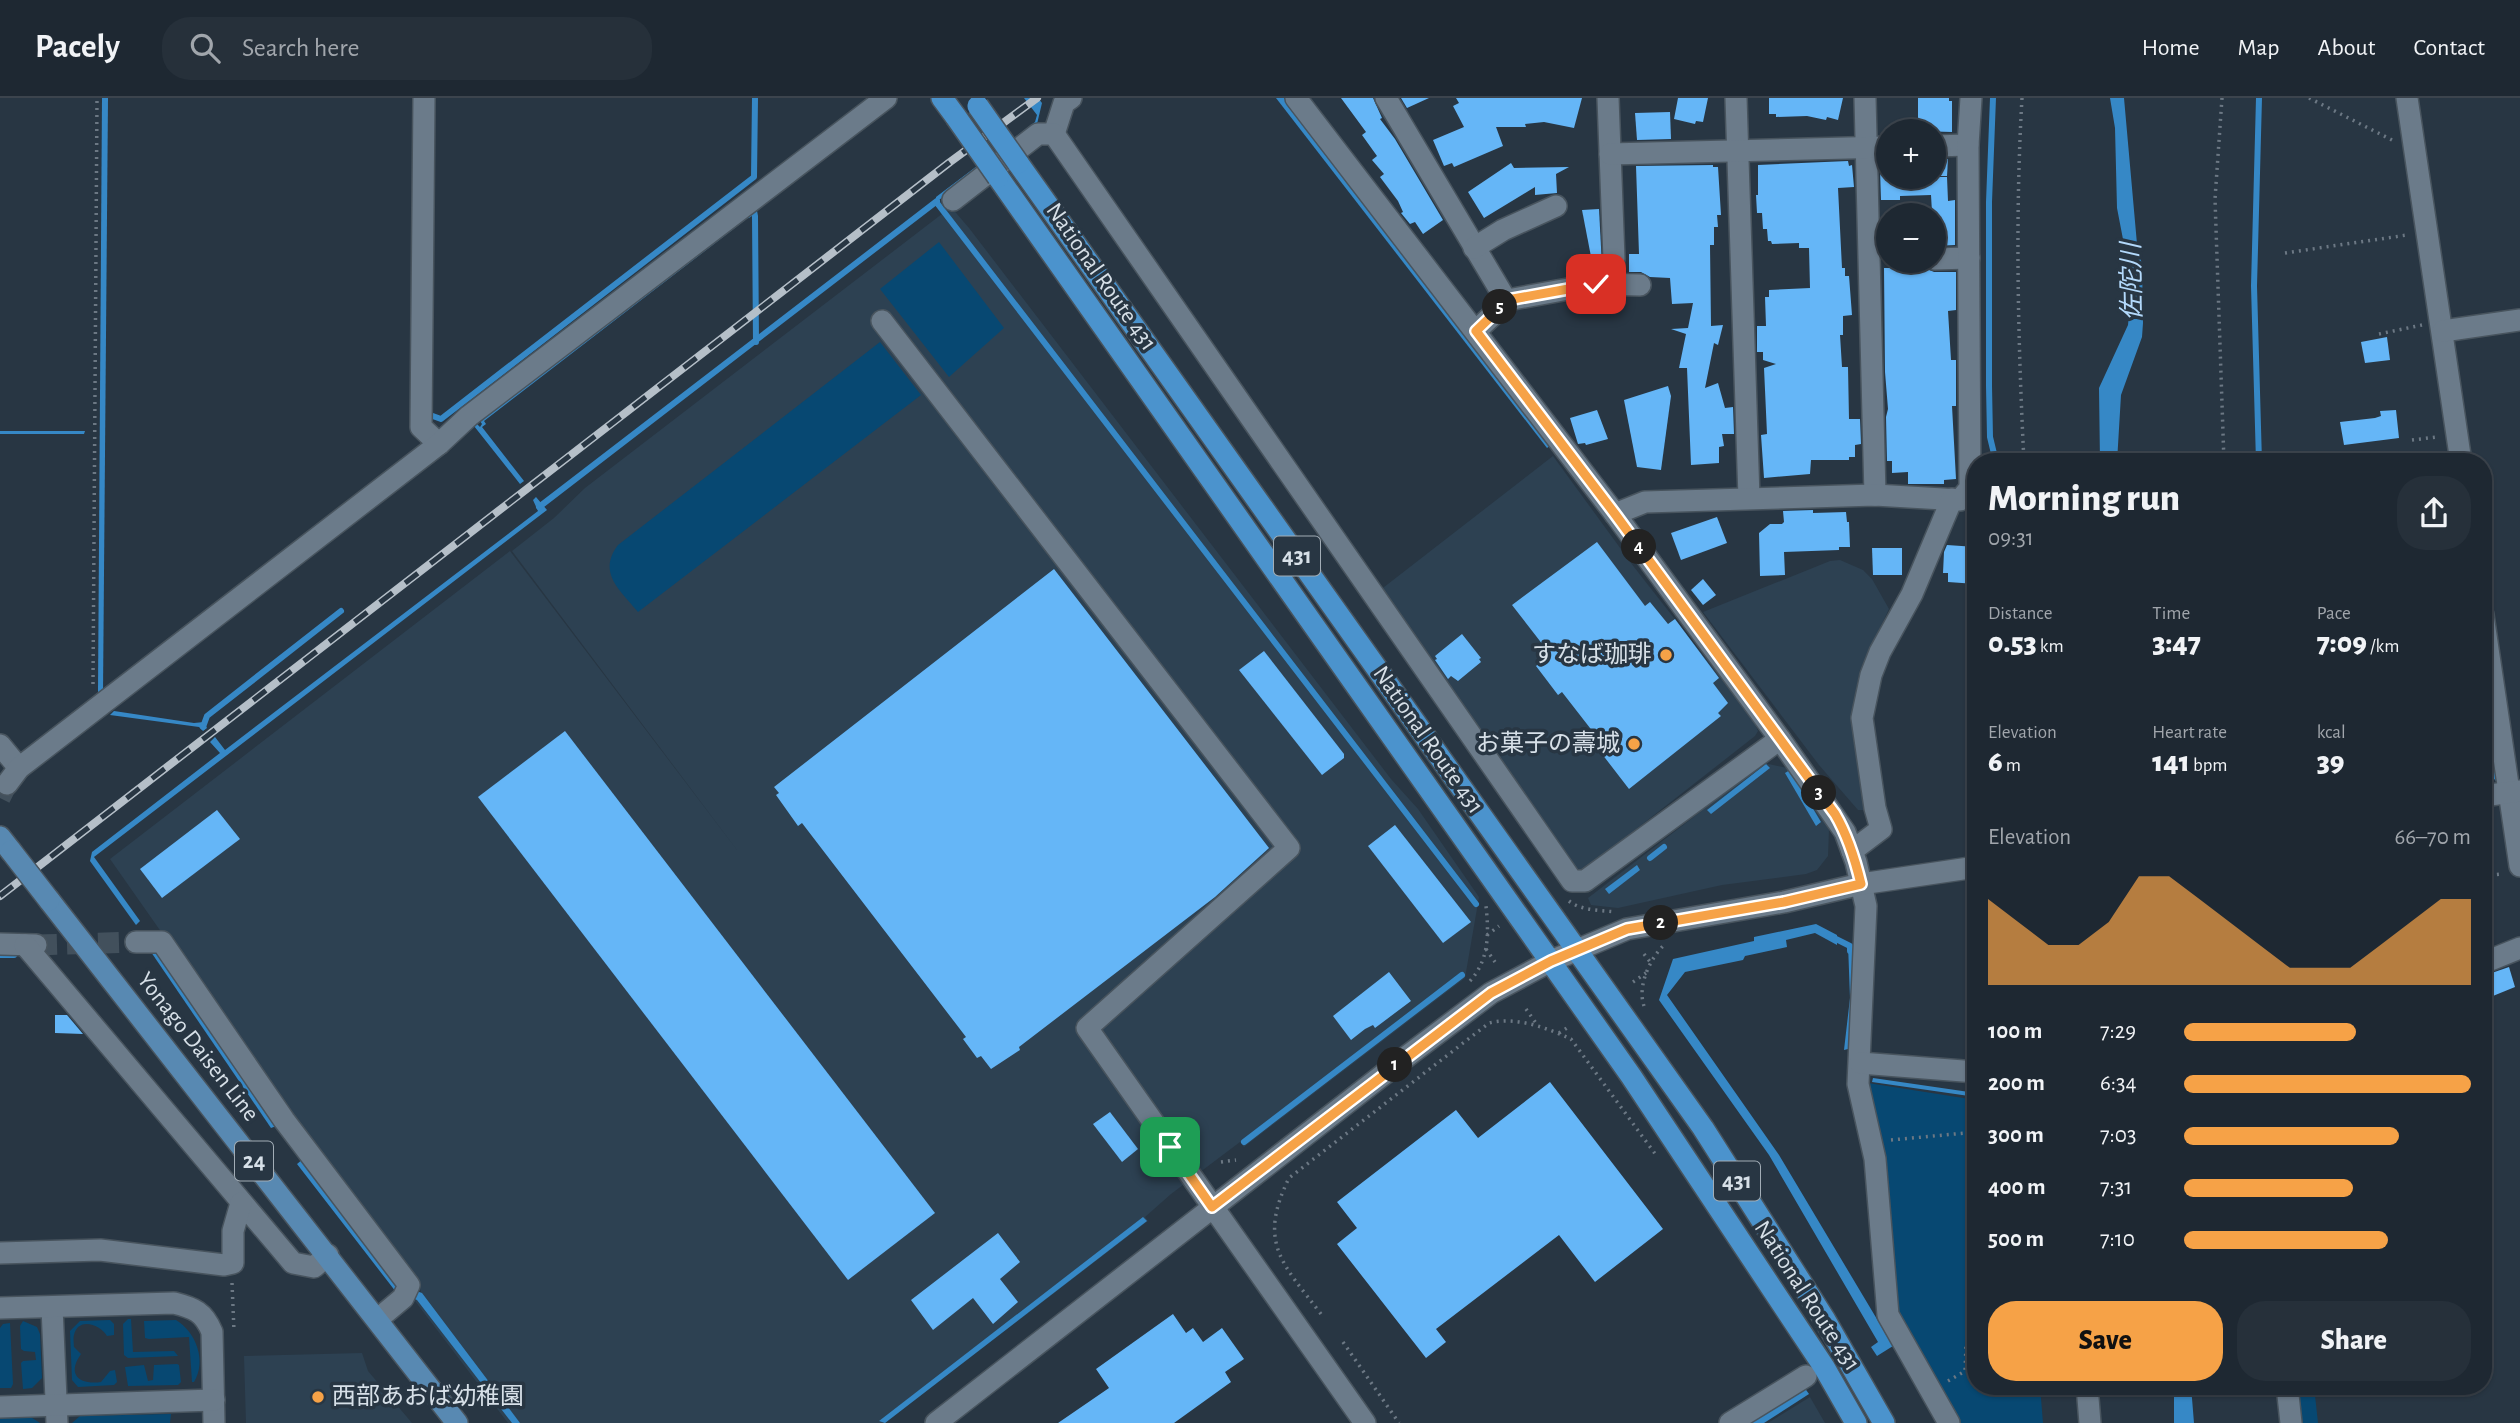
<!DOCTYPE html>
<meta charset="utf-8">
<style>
:root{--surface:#1e2832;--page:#26303a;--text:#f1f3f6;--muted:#a1a6ac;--line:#3c444d;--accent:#f6a247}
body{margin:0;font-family:"Alegreya Sans","Noto Sans JP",sans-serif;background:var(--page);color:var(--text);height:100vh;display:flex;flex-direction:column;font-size:26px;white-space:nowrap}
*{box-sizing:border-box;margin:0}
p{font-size:23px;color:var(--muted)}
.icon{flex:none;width:38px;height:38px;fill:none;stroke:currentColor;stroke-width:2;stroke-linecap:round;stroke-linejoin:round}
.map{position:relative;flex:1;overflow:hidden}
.side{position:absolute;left:1967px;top:355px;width:525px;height:942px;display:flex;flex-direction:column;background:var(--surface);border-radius:28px;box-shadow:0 2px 5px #0004,0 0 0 2px var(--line)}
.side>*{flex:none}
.buttons{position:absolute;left:1876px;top:21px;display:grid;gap:14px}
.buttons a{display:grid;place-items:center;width:70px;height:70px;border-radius:50%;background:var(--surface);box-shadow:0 2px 5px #0004,0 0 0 2px var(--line);font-size:35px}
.pin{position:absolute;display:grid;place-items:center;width:60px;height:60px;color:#fff;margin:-30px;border-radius:14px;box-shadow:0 4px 10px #0006}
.km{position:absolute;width:35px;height:35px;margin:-18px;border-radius:50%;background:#222;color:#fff;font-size:19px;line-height:35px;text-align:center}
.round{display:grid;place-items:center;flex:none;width:74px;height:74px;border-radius:28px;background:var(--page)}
.headline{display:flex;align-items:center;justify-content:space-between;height:119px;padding:0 21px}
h1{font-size:38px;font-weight:800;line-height:52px}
.stats{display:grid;grid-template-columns:repeat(3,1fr);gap:10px;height:119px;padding:7px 21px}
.stats div{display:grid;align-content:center}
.stats b{font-size:30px;font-weight:800}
.stats small{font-size:19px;font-weight:400}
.stats p{font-size:19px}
.chart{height:196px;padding:14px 21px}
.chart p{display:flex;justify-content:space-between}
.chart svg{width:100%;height:126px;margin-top:7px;fill:var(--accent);opacity:.7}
.cta{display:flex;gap:14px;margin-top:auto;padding:14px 21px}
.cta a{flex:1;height:80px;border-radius:28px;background:var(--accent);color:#111;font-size:28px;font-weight:800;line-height:80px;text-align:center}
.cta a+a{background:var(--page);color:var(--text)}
ul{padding:0 21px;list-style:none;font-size:23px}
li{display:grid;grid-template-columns:112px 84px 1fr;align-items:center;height:52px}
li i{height:18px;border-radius:9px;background:var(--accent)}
header{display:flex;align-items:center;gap:42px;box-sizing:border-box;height:98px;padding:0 35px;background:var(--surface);border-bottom:2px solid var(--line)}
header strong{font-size:33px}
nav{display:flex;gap:38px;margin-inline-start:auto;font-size:24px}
.search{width:490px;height:63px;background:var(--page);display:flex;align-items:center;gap:18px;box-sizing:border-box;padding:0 24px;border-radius:28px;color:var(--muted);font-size:26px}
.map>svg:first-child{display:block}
</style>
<header>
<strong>Pacely</strong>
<div class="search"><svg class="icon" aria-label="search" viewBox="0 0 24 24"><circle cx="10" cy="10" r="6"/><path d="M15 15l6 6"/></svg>Search here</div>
<nav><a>Home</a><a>Map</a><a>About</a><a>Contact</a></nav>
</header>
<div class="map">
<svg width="2520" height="1325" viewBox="0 0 2520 1325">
<rect width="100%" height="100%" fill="#283643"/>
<g fill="#2d4152">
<path d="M951 109 969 130 1391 681 1418 711 1479 799 1465 880 1244 1049 1240 1044 1171 1096 1145 1119 1148 1123 885 1325H508L415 1203 421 1193 324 1066 110 761 510 453 740 756 512 453 554 420 585 390Z"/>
<path d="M1553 358 1634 469 1753 621 1758 633 1755 638 1584 772 1573 771 1379 493Z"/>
<path d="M1840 462 1863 472 1872 481 1889 511 1860 572 1851 617 1865 712H1858L1819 667 1703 514 1830 463Z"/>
<path d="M1764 665 1792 671 1829 731 1828 758 1817 772 1806 776 1722 787 1618 810 1591 807 1588 800Z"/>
<path d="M362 1255 368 1273 412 1325H246L244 1258Z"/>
<path d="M1810 1299 1825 1325H1768Z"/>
</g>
<g fill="#074872">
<path d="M939 144 1004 230 949 279 880 191Z"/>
<path d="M880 244 921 297 638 514C620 492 597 475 618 447Z"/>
<path d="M1868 985 1976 1002V1288H2040L2043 1325H1957L1894 1210Z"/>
<path d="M128 1221H131L133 1254 174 1253 178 1258 128 1260 124 1257 123 1226Z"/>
<path d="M110 1222 114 1226V1237L107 1238C100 1226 78 1219 74 1237 73 1238 74 1248 74 1249L81 1256C66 1277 80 1287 101 1284L110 1273 115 1272 117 1284 114 1287 78 1289 72 1282 70 1233 80 1223Z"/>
<path d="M176 1222C196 1234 207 1263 194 1284H192L189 1239 149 1241 145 1240 144 1223Z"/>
<path d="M23 1223 37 1229 40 1236 42 1280 32 1290 23 1291 21 1265 23 1263 36 1262 35 1254 24 1253 21 1251 20 1228Z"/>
<path d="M10 1225 13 1286 11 1290H0V1230L3 1226Z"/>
<path d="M177 1266 179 1267 181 1284 178 1287 128 1288 125 1269 144 1267 148 1283 153 1282 154 1267Z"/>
<path d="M2291 1288H2314L2318 1325H2295Z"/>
<path d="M171 1316 170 1325H72L80 1318Z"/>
<path d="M29 1318 40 1325H0V1319Z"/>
</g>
<g fill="#3688c6">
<path d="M102 0H108L103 594H98Z"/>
<path d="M1024 0H1038L1042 5 1037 26 939 102V107L936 109V99L1035 24 1037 17Z"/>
<path d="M1276 0H1284L1552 346 1547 350Z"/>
<path d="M2110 0H2124L2137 146 2142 167 2143 225 2142 239 2121 297 2117 364H2100L2099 290 2128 227 2132 188 2117 110 2115 30Z"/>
<path d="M747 116 749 119 484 323 486 326 482 329 524 383 520 386 474 328 477 326 480 329 482 326 480 323Z"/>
<path d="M0 333H85L84 336H0Z"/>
<path d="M536 399 547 412 94 759 140 823 136 827 90 763 92 754 220 655 210 644 215 639 225 652 538 413 533 402Z"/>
<path d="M114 613 194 625 204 624 207 630 203 633 199 629 110 617Z"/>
<path d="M1766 666 1770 670 1711 716 1707 712Z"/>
<path d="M1790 672 1821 724 1816 728 1785 675Z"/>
<path d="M1637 767 1640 772 1609 796 1605 791Z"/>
<path d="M1816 826 1837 837V847L1815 835 1786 842 1787 849 1745 858 1743 862 1685 874 1667 897 1779 1057 1893 1248 1877 1258 1871 1249 1878 1244 1769 1057 1659 902 1673 861 1754 843V839Z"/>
<path d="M1848 846H1852C1855 880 1854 917 1848 951L1844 952 1850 900Z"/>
<path d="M158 851 279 1027 271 1030 151 854Z"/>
<path d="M1873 980 1976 995V999L1872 984Z"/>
<path d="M303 1061 399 1187 422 1195 520 1325H512L417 1202 396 1194 297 1066Z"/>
<path d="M1143 1119 1147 1123 885 1325 879 1323Z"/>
<path d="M2160 1288H2191L2194 1325H2174V1297Z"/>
<path d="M1804 1289 1809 1296 1764 1325H1747Z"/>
</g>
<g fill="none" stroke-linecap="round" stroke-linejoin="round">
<g stroke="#3688c6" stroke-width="6">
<path d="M1993 0 1989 104V288L1990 339 1996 364"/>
<path d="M2259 0 2254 188 2259 364"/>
<path d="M937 105 1476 806"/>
<path d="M748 117 754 113 755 118 756 244"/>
<path d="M430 313V317L441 321 754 79 755 0"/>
<path d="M539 409 937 103"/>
<path d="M2483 595 2492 674 2500 683"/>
<path d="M203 629 207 618 341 513"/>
<path d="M1650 760 1664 749"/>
<path d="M1830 838 1850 848V853"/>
<path d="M0 857H14"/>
<path d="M1244 1044 1462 877"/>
</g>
</g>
<g fill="#65b6f7">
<path d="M1341 0H1373L1382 20 1380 21 1395 41 1443 122 1423 136 1415 124 1410 126 1401 115 1403 114 1398 103 1380 79 1384 76 1372 62 1377 58 1362 37 1366 34Z"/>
<path d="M1401 0H1429L1407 10Z"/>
<path d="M1456 0H1582L1574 30 1544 24 1525 26 1526 29H1496L1503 48 1454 69 1452 65 1444 68 1433 42 1464 29 1453 8 1459 5Z"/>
<path d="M1678 0H1708L1703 24 1696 23 1695 26 1674 21Z"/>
<path d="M1769 0H1843L1838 22 1827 19 1826 22 1807 18 1776 19V16H1769Z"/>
<path d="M1918 0H1949V3H1952V34L1918 33Z"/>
<path d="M1670 14 1671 41 1637 42 1635 15Z"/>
<path d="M1934 61H1948L1947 78H1934Z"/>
<path d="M1848 63 1849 68 1852 67 1854 89 1838 90 1842 170H1845V178H1849L1852 217 1843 218V237H1840L1842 269H1848L1849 321H1860L1861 346 1855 347V359H1849V362H1811L1810 376 1764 380 1761 337 1767 336 1764 270 1776 266 1763 262V254H1757V228H1766L1765 199H1769V192L1810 190 1809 150H1799V145L1772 146 1771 143H1768L1767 131H1763L1762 115H1757L1756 97H1758V67Z"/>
<path d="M1511 65 1514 70 1569 69 1556 76 1557 95 1535 97V89L1484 120 1468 94Z"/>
<path d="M1713 67V69H1718L1721 117H1717L1718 129H1714V147H1710L1711 228 1723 227 1718 247 1714 245 1705 290 1718 285 1725 310 1733 309 1734 336H1722L1724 348 1719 349V365L1691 367 1687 270H1679L1686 236 1671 231 1688 230 1693 205 1672 206 1670 180 1650 179 1641 174H1629V156H1639L1636 68Z"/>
<path d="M1880 71H1888V79H1947L1948 103 1955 102V147L1934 148 1931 97 1900 98V102H1881Z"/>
<path d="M1599 111 1602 168 1593 169 1582 112Z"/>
<path d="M1884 170H1925L1934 174H1956V212L1948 213 1951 262H1956V308H1952L1956 381 1944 382V386H1908V374L1892 375V363H1887L1886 319 1888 311 1885 274Z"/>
<path d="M2387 239 2390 262 2365 265 2361 244Z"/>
<path d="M1668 288 1671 298 1661 372 1637 369 1624 302Z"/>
<path d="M1597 312 1608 341 1586 347 1585 345 1578 346 1570 320Z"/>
<path d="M2396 312 2399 340 2344 347 2340 324 2375 320 2381 318 2380 313Z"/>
<path d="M1813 412V415L1846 414 1847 424H1849L1850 449H1839V452L1784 454 1785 477 1760 478 1759 435 1770 426H1782L1784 424 1783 413Z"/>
<path d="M1717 419 1727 445 1681 462 1671 435Z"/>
<path d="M1597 444 1645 508 1650 504 1668 526 1675 521 1719 580 1713 585 1728 605 1718 615 1721 618 1629 691 1592 643 1597 639 1562 594 1558 597 1536 568 1550 556 1512 507Z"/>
<path d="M1947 447 1976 449V486L1948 484V475H1943L1944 454Z"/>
<path d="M1872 450H1902V477H1873Z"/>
<path d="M1054 471 1269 750 1215 799 1019 949 1020 952 991 971 981 958 977 960 963 941 966 939 802 725 798 728 776 697 779 695 774 689Z"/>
<path d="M1703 481 1716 497 1703 507 1691 492Z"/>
<path d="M1462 536 1481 560 1479 561 1481 564 1458 583 1451 578 1448 581 1435 562 1437 561 1435 558Z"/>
<path d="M1264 553 1344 656V660L1322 677 1239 572Z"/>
<path d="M565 633 935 1115 848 1182 478 699Z"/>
<path d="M217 712 240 741 162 800 140 771Z"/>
<path d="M1395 727 1471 824 1443 845 1368 748Z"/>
<path d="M2509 869 2515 889 2488 900 2483 886V878Z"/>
<path d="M1389 874 1411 903 1375 930 1373 927 1365 931 1351 942 1333 918Z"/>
<path d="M55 917H67L83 936 55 935Z"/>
<path d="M1550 984 1663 1131 1595 1184 1559 1137 1436 1231 1446 1244 1426 1260 1337 1146 1357 1130 1337 1104 1456 1012 1478 1040Z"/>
<path d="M1110 1014 1138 1051 1122 1064 1093 1026Z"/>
<path d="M998 1135 1020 1164 1000 1181 1018 1204 993 1226 973 1200 933 1232 911 1202Z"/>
<path d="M1173 1216 1186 1235 1193 1230 1203 1244 1222 1230 1244 1261 1225 1274 1231 1284 1174 1325H1058L1109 1290 1096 1271Z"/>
</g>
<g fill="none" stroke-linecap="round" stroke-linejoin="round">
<g stroke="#42505c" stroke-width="21" stroke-dasharray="21 10" stroke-linecap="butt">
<path d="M0 700 7 686"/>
<path d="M36 847 136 844"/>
</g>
<g stroke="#48545e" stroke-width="24">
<g id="minor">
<path d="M424 0 421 329 439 346"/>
<path d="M1296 0 1615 416 1780 641 1845 734 1856 764 1866 808 1858 986 1875 1061 1888 1217 1949 1325"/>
<path d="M1386 0 1503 197 1501 209 1476 233"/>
<path d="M1608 0 1614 161"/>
<path d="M1736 0 1749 400"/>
<path d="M1865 0 1875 397"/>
<path d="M2407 0 2461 364"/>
<path d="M1054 36 1064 5 1071 0"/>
<path d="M1934 48 1968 47"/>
<path d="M1610 56 1888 49"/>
<path d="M953 102 1038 36H1054L1572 783H1585L1780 641"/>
<path d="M1474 150 1503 132 1556 108"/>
<path d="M1934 161 1969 160"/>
<path d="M1502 203 1596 186 1640 187"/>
<path d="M882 223 1289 750 1087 930 1365 1325"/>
<path d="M2443 233 2520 222"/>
<path d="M1615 416 1645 404 1875 397 1960 402 1970 390 1968 47 1971 0"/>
<path d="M2483 517 2520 768"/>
<path d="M0 647 19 670"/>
<path d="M7 686 19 670 439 346 469 318 886 0"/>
<path d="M2483 698 2520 693"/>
<path d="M1852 753 1881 731 1875 710 1862 620 1871 577 1880 554 1912 496 1952 401"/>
<path d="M136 844H162L284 1022 409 1187 403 1200 378 1221"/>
<path d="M0 846 36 847"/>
<path d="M25 847 293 1165 314 1169 328 1157"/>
<path d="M2483 865 2520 850"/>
<path d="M1860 965 1976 974"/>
<path d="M0 1155 100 1152 224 1167 233 1165V1133L241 1105"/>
<path d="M52 1209 57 1325"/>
<path d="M0 1210 174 1205C194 1210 204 1214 212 1234L214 1325"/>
<path d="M2087 1288 2090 1325"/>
<path d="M2287 1288 2291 1325"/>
<path d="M0 1309 214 1302"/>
<path d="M936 1325 1402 962 1491 895 1551 863 1627 831 1784 804 1861 786 1976 769"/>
<path d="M1730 1325 1806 1278"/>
</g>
</g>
<g stroke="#48545e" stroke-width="24">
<g id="major">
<path d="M0 739 11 753"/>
<path d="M49 802 457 1325"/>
</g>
</g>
<g stroke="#48545e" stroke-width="24">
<g id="highway">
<path d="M942 0 956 19"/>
<path d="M1018 65 1703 1030 1825 1222 1884 1325"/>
<path d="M998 79 1631 978 1824 1269 1856 1325"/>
</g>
</g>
<g stroke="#6c7884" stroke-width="3.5" stroke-dasharray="2 5" stroke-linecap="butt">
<path d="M2022 0C2015 121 2018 243 2024 364"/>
<path d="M2222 0 2215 101 2224 364"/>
<path d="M2309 0 2392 42"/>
<path d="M2285 155 2407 137"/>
<path d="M2379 236 2422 227"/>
<path d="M2412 342 2437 339"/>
<path d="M93 586 97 0"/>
<path d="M2483 778 2502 776"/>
<path d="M1569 803C1582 813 1600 812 1615 814"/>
<path d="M1487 837 1499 828"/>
<path d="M1486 851 1495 864"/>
<path d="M1644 856 1651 865"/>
<path d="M1470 883C1489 862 1489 836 1486 808"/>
<path d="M1633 884 1646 875"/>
<path d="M1644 908C1637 888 1650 860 1665 846"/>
<path d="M1526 911 1538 928"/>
<path d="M1559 935 1570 928"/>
<path d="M1891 1042 1976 1034"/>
<path d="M1221 1064 1236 1062"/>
<path d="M232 1185 234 1233"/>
<path d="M1321 1216C1283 1166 1257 1145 1289 1080L1489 925C1516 918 1547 930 1571 941L1656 1057"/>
<path d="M1343 1244 1399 1325"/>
<path d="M1948 1283 1965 1273 1966 1247 1976 1239"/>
</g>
<use href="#minor" stroke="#6b7b8a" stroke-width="21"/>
<use href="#major" stroke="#5889b2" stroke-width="21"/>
<use href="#highway" stroke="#4b93cd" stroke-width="21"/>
<g stroke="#b5bfc8" stroke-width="8">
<path id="rail" d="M0 798 950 64 1037 0"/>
</g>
<use href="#rail" stroke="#283643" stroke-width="5" stroke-dasharray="16" stroke-linecap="butt"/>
<g stroke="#48545e" stroke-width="24" stroke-linecap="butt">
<path id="major-bridge" d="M11 753 49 802"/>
</g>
<g stroke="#48545e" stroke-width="24" stroke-linecap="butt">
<g id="highway-bridge">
<path d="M978 8 1018 65"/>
<path d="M956 19 998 79"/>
</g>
</g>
<use href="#major-bridge" stroke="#5889b2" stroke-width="21"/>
<use href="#highway-bridge" stroke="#4b93cd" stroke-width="21"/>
</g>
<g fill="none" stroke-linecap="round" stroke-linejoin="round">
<g stroke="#fff" stroke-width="14">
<path id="route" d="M1170 1049 1212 1109 1491 895 1551 863 1627 831 1784 804 1861 786C1855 761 1848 738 1835 716L1615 416 1476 233 1501 209 1502 203 1596 186"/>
</g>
<use href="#route" stroke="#f6a247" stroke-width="9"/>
</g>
<g fill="#f6a247" stroke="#283643" stroke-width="2.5">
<circle cx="1666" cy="557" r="7"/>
<circle cx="1634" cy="646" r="7"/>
<circle cx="318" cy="1299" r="7"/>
</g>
<g text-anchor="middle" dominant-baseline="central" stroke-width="7" stroke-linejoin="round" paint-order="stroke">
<g fill="#283643" stroke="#a2adb6" stroke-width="2">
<rect x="1274" y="438.5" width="46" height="39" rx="5"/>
<rect x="235" y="1043.5" width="38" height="39" rx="5"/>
<rect x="1714" y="1063.5" width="46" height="39" rx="5"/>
</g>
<g font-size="23" font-weight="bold" fill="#d7e0e8">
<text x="1297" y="458">431</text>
<text x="254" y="1063">24</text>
<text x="1737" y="1083">431</text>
</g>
<g font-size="24" fill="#d7e0e8" stroke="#283643">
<text transform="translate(1101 179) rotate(55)">National Route 431</text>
<text transform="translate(1428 642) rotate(55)">National Route 431</text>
<text transform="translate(198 949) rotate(52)">Yonago Daisen Line</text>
<text transform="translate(1807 1198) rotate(57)">National Route 431</text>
</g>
<g font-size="24" fill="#d7e0e8" stroke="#283643" text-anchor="end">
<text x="1652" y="557">すなば珈琲</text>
<text x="1620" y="646">お菓子の壽城</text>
<text x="332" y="1299" text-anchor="start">西部あおば幼稚園</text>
</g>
<g font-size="26" font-style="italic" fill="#b3d9fb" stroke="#283643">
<text transform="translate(2132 184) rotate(-91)">佐陀川</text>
</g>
</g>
</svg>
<div class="buttons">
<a>+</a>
<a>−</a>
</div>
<div class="pin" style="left:1170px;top:1049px;background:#1e9e55"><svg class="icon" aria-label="arrive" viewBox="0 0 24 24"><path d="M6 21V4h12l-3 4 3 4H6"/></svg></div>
<div class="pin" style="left:1596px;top:186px;background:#d93025"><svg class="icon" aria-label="check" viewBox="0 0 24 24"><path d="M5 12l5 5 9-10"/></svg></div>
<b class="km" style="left:1395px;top:967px">1</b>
<b class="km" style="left:1661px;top:825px">2</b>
<b class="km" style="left:1819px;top:695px">3</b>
<b class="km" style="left:1639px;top:449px">4</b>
<b class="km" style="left:1500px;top:209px">5</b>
<section class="side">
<div class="headline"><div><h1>Morning run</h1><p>09:31</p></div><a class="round"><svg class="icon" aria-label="share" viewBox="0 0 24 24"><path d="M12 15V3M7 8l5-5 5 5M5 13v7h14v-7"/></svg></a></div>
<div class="stats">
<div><p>Distance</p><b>0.53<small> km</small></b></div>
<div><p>Time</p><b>3:47</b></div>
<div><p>Pace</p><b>7:09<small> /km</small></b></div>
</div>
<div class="stats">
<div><p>Elevation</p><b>6<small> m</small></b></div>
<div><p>Heart rate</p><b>141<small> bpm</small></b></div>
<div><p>kcal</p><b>39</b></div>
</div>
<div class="chart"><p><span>Elevation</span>66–70 m</p>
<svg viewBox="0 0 160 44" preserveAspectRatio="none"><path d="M0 44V14L10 22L20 30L30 30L40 22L50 6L60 6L70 14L80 22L90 30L100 38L110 38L120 38L130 30L140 22L150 14L160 14V44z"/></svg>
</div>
<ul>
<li><b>100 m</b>7:29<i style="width:60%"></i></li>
<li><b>200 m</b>6:34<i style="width:100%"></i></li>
<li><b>300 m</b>7:03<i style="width:75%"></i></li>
<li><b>400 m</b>7:31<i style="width:59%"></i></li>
<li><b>500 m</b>7:10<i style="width:71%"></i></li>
</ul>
<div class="cta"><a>Save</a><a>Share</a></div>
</section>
</div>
